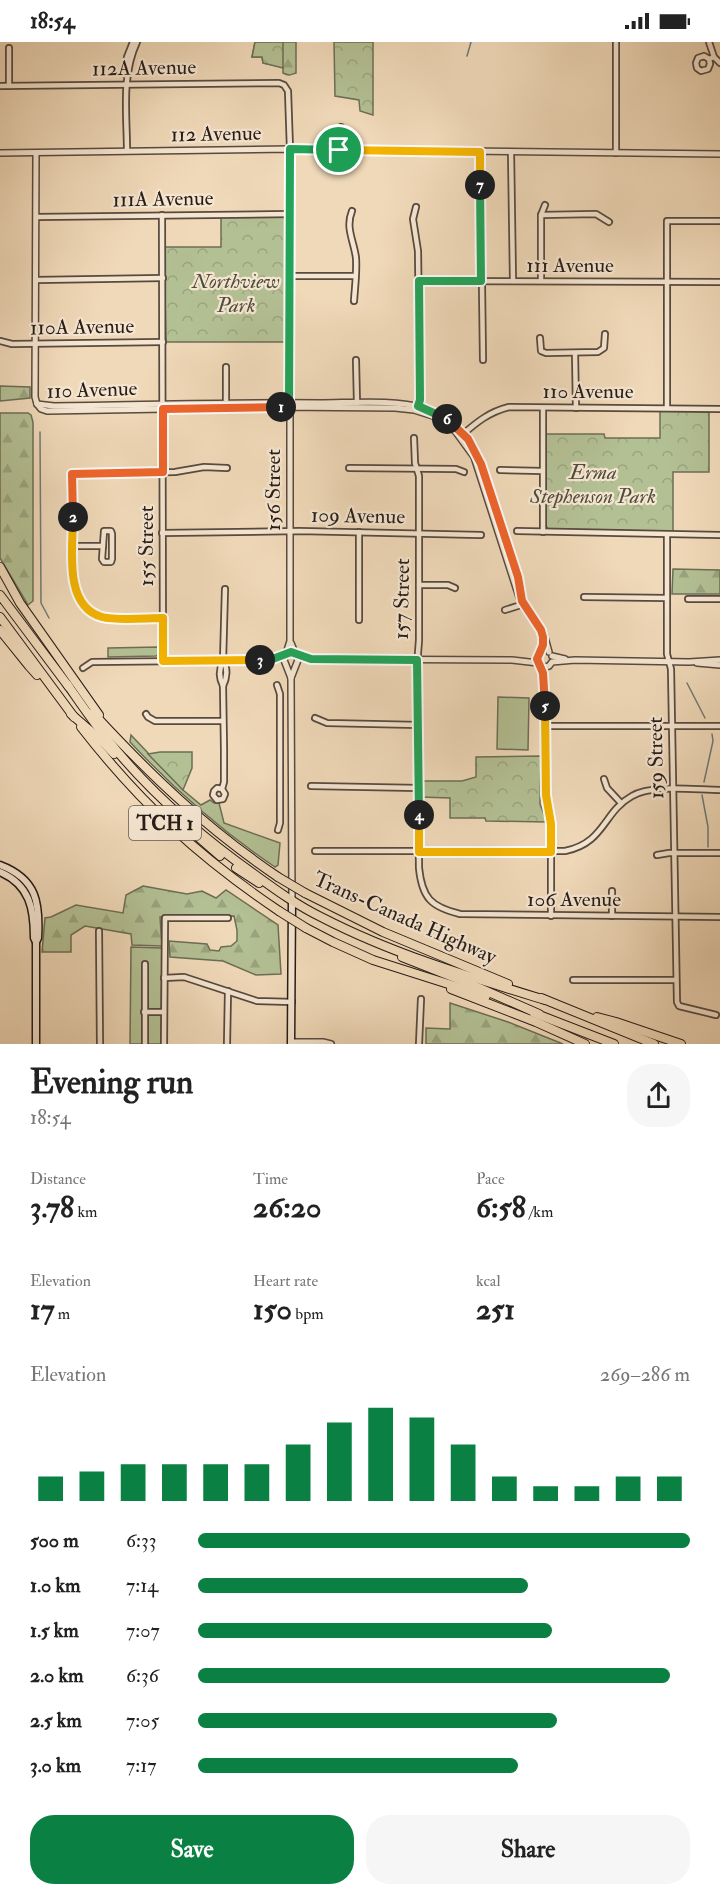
<!DOCTYPE html>
<meta charset="utf-8">
<style>
:root{--surface:#fff;--page:#f6f6f6;--text:#222;--muted:#767676;--accent:#0b8043}
body{margin:0;font-family:"IM FELL Double Pica",serif;background:var(--page);color:var(--text);height:100vh;display:flex;flex-direction:column;font-size:22px;white-space:nowrap}
*{box-sizing:border-box;margin:0}
p{font-size:20px;color:var(--muted)}
.icon{flex:none;width:33px;height:33px;fill:none;stroke:currentColor;stroke-width:2;stroke-linecap:round;stroke-linejoin:round}
.map{position:relative;height:1002px;overflow:hidden}
.drawer{display:flex;flex-direction:column;background:var(--surface);flex:1}
.drawer>*{flex:none}
.pin{position:absolute;display:grid;place-items:center;width:51px;height:51px;color:#fff;margin:-26px;border:3px solid #fff;border-radius:50%;box-shadow:0 2px 6px #0007}
.km{position:absolute;width:30px;height:30px;margin:-15px;border-radius:50%;background:#222;color:#fff;font-size:16px;line-height:30px;text-align:center}
.round{display:grid;place-items:center;flex:none;width:63px;height:63px;border-radius:24px;background:var(--page)}
.overview{display:flex;align-items:center;justify-content:space-between;height:102px;padding:0 30px}
h1{font-size:33px;font-weight:700;line-height:45px}
.figures{display:grid;grid-template-columns:repeat(3,1fr);gap:9px;height:102px;padding:6px 30px}
.figures div{display:grid;align-content:center}
.figures b{font-size:30px;font-weight:700}
.figures small{font-size:16px;font-weight:400}
.figures p{font-size:16px}
.chart{height:168px;padding:12px 30px}
.chart p{display:flex;justify-content:space-between}
.chart svg{width:100%;height:108px;margin-top:6px;stroke:var(--accent);stroke-width:6}
.action{display:flex;gap:12px;margin-top:auto;padding:12px 30px}
.action a{flex:1;height:69px;border-radius:24px;background:var(--accent);color:#fff;font-size:24px;font-weight:700;line-height:69px;text-align:center}
.action a+a{background:var(--page);color:var(--text)}
ul{padding:0 30px;list-style:none;font-size:20px}
li{display:grid;grid-template-columns:96px 72px 1fr;align-items:center;height:45px}
li i{height:15px;border-radius:8px;background:var(--accent)}
.status{display:flex;justify-content:space-between;align-items:center;height:42px;padding:0 30px;background:var(--surface);direction:ltr}
.status svg{height:16px;fill:currentColor}
.map>svg:first-child{display:block}
</style>
<div class="status"><b>18:54</b><svg viewBox="0 0 49 12"><path d="M0 12V9h3v3zM5 12V6h3v6zM10 12V3h3v9zM15 12V0h3v12zM26 1h20v11H26zM47 4h2v5h-2z"/></svg></div>
<div class="map">
<svg width="720" height="1002" viewBox="0 0 720 1002">
<defs>
<pattern id="forest-firs" width="22" height="20" patternUnits="userSpaceOnUse" patternTransform="scale(1.5)"><rect width="22" height="20" fill="#b3c094"/><path d="M5 1l3.5 6h-7zM16 11l3.5 6h-7z" fill="#9aa47f"/></pattern>
<pattern id="park-crowns" width="20" height="18" patternUnits="userSpaceOnUse" patternTransform="scale(1.5)"><rect width="20" height="18" fill="#b3c094"/><path d="M2 6a3 3 0 1 1 6 0M12 15a3 3 0 1 1 6 0" fill="none" stroke="#9aa47f"/></pattern>
</defs>
<rect width="100%" height="100%" fill="#f0d9b9"/>
<filter id="stains"><feTurbulence type="fractalNoise" baseFrequency=".00333" numOctaves="4"/><feColorMatrix values="0 0 0 0 .2 0 0 0 0 .09 0 0 0 0 .02 0 0 0 .5 -.17"/></filter>
<radialGradient id="worn" r=".72"><stop offset=".6" stop-color="#630" stop-opacity="0"/><stop offset="1" stop-color="#630" stop-opacity=".3"/></radialGradient>
<g fill="#b3c094" stroke="#6c6e55" stroke-width="1.5">
<path d="M159 605V612L156 614 108 615V606Z"/>
<path d="M498 655 529 656 528 708 497 707Z"/>
<path d="M131 693 183 748 201 763 210 758 214 761H219L224 781 280 801 278 823 275 825C221 789 174 747 130 700Z"/>
<path d="M131 905 162 906 161 1002H130Z"/>
</g>
<g fill="url(#forest-firs)" stroke="#6c6e55" stroke-width="1.5">
<path d="M255 0H296V31C290 33 289 34 283 31V25L263 21 262 15H252Z"/>
<path d="M0 344 30 345V356L0 359Z"/>
<path d="M0 371H28L31 373 33 380V559L28 563 0 516Z"/>
<path d="M673 527 720 528V552H672Z"/>
<path d="M143 844 187 852 202 849 216 856 226 848 278 883 281 932 256 933 223 919 170 915 169 899 207 902 210 908 219 909 221 905 231 904 237 899V888L234 874 160 875 162 904 132 903 131 892 85 884 71 893V910H42L45 876 51 875 76 863 123 871 126 853Z"/>
<path d="M450 961 508 980 563 1002H426V986L450 987Z"/>
</g>
<g fill="url(#park-crowns)" stroke="#6c6e55" stroke-width="1.5">
<path d="M255 0H283V26L263 21 262 15H252Z"/>
<path d="M334 0H373V73L360 69 359 58 335 54Z"/>
<path d="M266 173 283 175 287 179 286 269C289 278 288 292 285 300H166L164 205H221V174Z"/>
<path d="M660 368 709 370V430H673V490L548 487 545 482V392H604L605 396H660Z"/>
<path d="M160 710H192V726L183 748 148 712Z"/>
<path d="M541 714 540 762 547 780 486 779 485 776H450V756L420 755V739H462L476 735V715Z"/>
</g>
<g fill="none" stroke-linecap="round" stroke-linejoin="round">
<g stroke="#6d7a77" stroke-width="1.5">
<path d="M467 14 471 0"/>
<path d="M40 390 41 561 49 576"/>
<path d="M687 641 705 676"/>
<path d="M704 740 713 699 712 692"/>
<path d="M702 753 708 785V805"/>
</g>
<g stroke="#584a3f" stroke-width="8">
<g id="minor">
<path d="M616 0V111"/>
<path d="M709 0 714 15 720 21"/>
<path d="M9 6V44"/>
<path d="M709 17 710 22 708 27 701 29 697 26 696 21 698 16 704 14 709 17 714 15"/>
<path d="M125 32 127 15 133 0"/>
<path d="M0 44 279 41 284 43 288 49 290 107"/>
<path d="M339 108 341 85"/>
<path d="M127 109C127 73 121 34 137 0"/>
<path d="M480 110 481 233 482 244 483 318"/>
<path d="M511 110 513 239"/>
<path d="M416 165 413 177 418 209 420 358 418 366"/>
<path d="M352 169C345 186 354 199 356 216 357 230 355 244 354 259"/>
<path d="M162 173 163 619"/>
<path d="M541 173 596 172 609 180"/>
<path d="M36 175 290 172"/>
<path d="M290 234H355"/>
<path d="M36 238 163 236"/>
<path d="M419 239 720 240"/>
<path d="M541 239V173L545 163"/>
<path d="M540 296 541 309 546 311 598 310 604 306 605 292"/>
<path d="M0 299 12 302 163 300"/>
<path d="M575 311 576 366"/>
<path d="M356 318 357 361"/>
<path d="M226 325V363"/>
<path d="M543 366V490"/>
<path d="M667 366V179H720"/>
<path d="M462 393C477 380 489 370 509 365L720 367"/>
<path d="M414 396 415 421 419 434V598L417 624 419 826C422 856 431 865 460 872L720 875"/>
<path d="M349 426 456 427 464 430"/>
<path d="M500 428 543 429"/>
<path d="M73 432V540C76 551 82 565 93 571 109 580 144 576 163 576"/>
<path d="M73 432 175 430 204 425 227 426"/>
<path d="M104 489H111L112 492V517L111 520H104L102 517Z"/>
<path d="M517 489 720 493"/>
<path d="M359 490V578"/>
<path d="M162 491 299 489 481 493"/>
<path d="M667 493V612L671 627 677 960 679 964 716 973"/>
<path d="M73 504H103"/>
<path d="M419 543H448L455 546"/>
<path d="M584 555 667 556"/>
<path d="M688 557H720"/>
<path d="M505 568 524 562"/>
<path d="M541 624 545 647 546 753 551 782V874"/>
<path d="M83 626 92 620 270 618 285 614"/>
<path d="M277 643 280 652V781L278 788"/>
<path d="M223 644C219 636 219 627 223 619L225 547"/>
<path d="M146 672 148 675 155 679H223"/>
<path d="M315 676 327 681 419 683"/>
<path d="M545 684H720"/>
<path d="M604 737 607 746 621 761"/>
<path d="M311 744 419 746"/>
<path d="M222 747 217 746 214 749 213 753 217 758 223 757 225 752 222 747 224 740V707L223 644C227 636 228 626 223 619"/>
<path d="M315 809H565C605 801 603 770 632 754 652 742 696 748 720 748"/>
<path d="M657 813 669 811H720"/>
<path d="M612 874V849"/>
<path d="M99 889 100 1002"/>
<path d="M145 922V1001"/>
<path d="M164 936 184 935 257 959 292 960"/>
<path d="M573 938H676"/>
<path d="M144 970H164"/>
<path d="M164 1002 165 876H228"/>
<path d="M227 1002 228 949"/>
<path d="M419 1002 421 957"/>
</g>
</g>
<g stroke="#584a3f" stroke-width="8">
<g id="tertiary">
<path d="M290 107V599L284 618 291 636 292 858"/>
<path d="M0 111 290 107 720 112"/>
<path d="M36 111 35 355 37 362"/>
<path d="M37 362 41 367 47 369 280 365 395 366 414 368 433 374 455 389 474 415 519 555 544 592 549 610"/>
<path d="M37 362 54 364C143 363 231 360 319 361 350 361 395 357 424 366 447 374 466 391 478 413L518 535 522 559"/>
<path d="M543 598 541 610 537 617 538 621 545 625 549 624 552 620 575 618 689 620 720 618"/>
<path d="M291 601 298 618 291 636"/>
<path d="M297 614 311 617 512 618 538 621"/>
<path d="M552 614 565 617"/>
<path d="M697 621 720 623"/>
<path d="M291 1000H323L331 1002"/>
</g>
</g>
<g stroke="#261b16" stroke-width="9">
<g id="secondary">
<path d="M0 823C37 837 40 861 38 896L36 900V1002"/>
<path d="M0 830C30 843 34 867 34 896L36 900"/>
<path d="M291 1002 292 858"/>
</g>
</g>
<g stroke="#261b16" stroke-width="10">
<g id="motorway">
<path d="M0 525 20 561 99 673"/>
<path d="M0 553 69 645"/>
<path d="M0 575 74 675"/>
<path d="M0 588 29 624 37 633"/>
<path d="M67 642C79 659 91 677 104 693 146 747 199 793 254 832 276 848 298 864 323 876 393 912 470 935 545 958"/>
<path d="M93 671C152 735 206 786 278 835"/>
<path d="M71 672 101 698 114 712"/>
<path d="M81 685C140 761 199 815 279 869"/>
<path d="M197 794 220 814"/>
<path d="M236 826 259 841"/>
<path d="M305 851 383 890 508 942"/>
<path d="M306 886 333 900 373 918 486 954"/>
<path d="M402 915 468 941 539 972"/>
<path d="M451 947 536 980 585 1002"/>
<path d="M541 956 654 1002"/>
<path d="M534 971 614 1002"/>
<path d="M597 975 616 980 681 1002"/>
</g>
</g>
<use href="#minor" stroke="#f5e6d2" stroke-width="4.5"/>
<use href="#tertiary" stroke="#f5e6d2" stroke-width="5"/>
<use href="#secondary" stroke="#f5e6d2" stroke-width="6"/>
<use href="#motorway" stroke="#f0d9b9" stroke-width="8"/>
<g stroke="#261b16" stroke-width="10" stroke-linecap="butt">
<g id="motorway-bridge">
<path d="M278 835 305 851"/>
<path d="M279 869 306 886"/>
</g>
</g>
<use href="#motorway-bridge" stroke="#f0d9b9" stroke-width="8"/>
</g>
<g fill="none" stroke-linecap="round" stroke-linejoin="round">
<g stroke="#fff" stroke-width="12">
<path id="split-1" d="M281 365H289L290 107 339 108"/>
</g>
<g stroke="#fff" stroke-width="12">
<path id="split-2" d="M73 475 72 432 163 430V367L281 365"/>
</g>
<g stroke="#fff" stroke-width="12">
<path id="split-3" d="M73 475C73 506 63 564 102 575 117 579 147 576 163 576V619L260 618"/>
</g>
<g stroke="#fff" stroke-width="12">
<path id="split-4" d="M260 618H270L291 610 311 617 417 618 419 773"/>
</g>
<g stroke="#fff" stroke-width="12">
<path id="split-5" d="M419 773V810H551V782L546 753 545 664"/>
</g>
<g stroke="#fff" stroke-width="12">
<path id="split-6" d="M447 377 468 397 481 422 518 535 522 559 541 588 543 595V603L537 617 543 631 545 664"/>
</g>
<g stroke="#fff" stroke-width="12">
<path id="split-7" d="M447 377 418 364 420 358 419 239H481L480 143"/>
</g>
<g stroke="#fff" stroke-width="12">
<path id="split-8" d="M339 108 480 110V143"/>
</g>
<use href="#split-1" stroke="#22a559" stroke-width="8"/>
<use href="#split-2" stroke="#f0652b" stroke-width="8"/>
<use href="#split-3" stroke="#f5b400" stroke-width="8"/>
<use href="#split-4" stroke="#22a559" stroke-width="8"/>
<use href="#split-5" stroke="#f5b400" stroke-width="8"/>
<use href="#split-6" stroke="#f0652b" stroke-width="8"/>
<use href="#split-7" stroke="#22a559" stroke-width="8"/>
<use href="#split-8" stroke="#f5b400" stroke-width="8"/>
</g>
<g text-anchor="middle" dominant-baseline="central" stroke-width="4.5" stroke-linejoin="round" paint-order="stroke">
<rect fill="#f5e6d2" stroke="#64584e" stroke-width="1.5" x="129" y="764" width="72" height="34" rx="4.5"/>
<g font-size="20" font-weight="bold" fill="#261b16">
<text x="165" y="781">TCH 1</text>
</g>
<g font-size="21" fill="#261b16" stroke="#f5e6d2">
<text transform="translate(144 26) rotate(-1)">112A Avenue</text>
<text transform="translate(216 92) rotate(-1)">112 Avenue</text>
<text transform="translate(163 157) rotate(-1)">111A Avenue</text>
<text x="570" y="223">111 Avenue</text>
<text transform="translate(82 285) rotate(-1)">110A Avenue</text>
<text transform="translate(92 348) rotate(-2)">110 Avenue</text>
<text x="588" y="349">110 Avenue</text>
<text transform="translate(273 448) rotate(-90)">156 Street</text>
<text transform="translate(358 474) rotate(1)">109 Avenue</text>
<text transform="translate(146 504) rotate(-90)">155 Street</text>
<text transform="translate(402 557) rotate(-89)">157 Street</text>
<text transform="translate(656 716) rotate(-91)">159 Street</text>
<text x="574" y="857">106 Avenue</text>
<text transform="translate(405 876) rotate(24)">Trans-Canada Highway</text>
</g>
<g font-size="21" font-style="italic" fill="#504d3c" stroke="#f5e6d2">
<text x="236" y="239">Northview<tspan x="236" dy="24">Park</tspan></text>
<text x="593" y="430">Erma<tspan x="593" dy="24">Stephenson Park</tspan></text>
</g>
</g>
<rect width="100%" height="100%" filter="url(#stains)"/>
<rect width="100%" height="100%" fill="url(#worn)"/>
</svg>
<div class="pin" style="left:339px;top:108px;background:#1e9e55"><svg class="icon" aria-label="arrive" viewBox="0 0 24 24"><path d="M6 21V4h12l-3 4 3 4H6"/></svg></div>
<b class="km" style="left:281px;top:365px">1</b>
<b class="km" style="left:73px;top:475px">2</b>
<b class="km" style="left:260px;top:618px">3</b>
<b class="km" style="left:419px;top:773px">4</b>
<b class="km" style="left:545px;top:664px">5</b>
<b class="km" style="left:447px;top:377px">6</b>
<b class="km" style="left:480px;top:143px">7</b>
</div>
<section class="drawer">
<div class="overview"><div><h1>Evening run</h1><p>18:54</p></div><a class="round"><svg class="icon" aria-label="share" viewBox="0 0 24 24"><path d="M12 15V3M7 8l5-5 5 5M5 13v7h14v-7"/></svg></a></div>
<div class="figures">
<div><p>Distance</p><b>3.78<small> km</small></b></div>
<div><p>Time</p><b>26:20</b></div>
<div><p>Pace</p><b>6:58<small> /km</small></b></div>
</div>
<div class="figures">
<div><p>Elevation</p><b>17<small> m</small></b></div>
<div><p>Heart rate</p><b>150<small> bpm</small></b></div>
<div><p>kcal</p><b>251</b></div>
</div>
<div class="chart"><p><span>Elevation</span>269–286 m</p>
<svg viewBox="0 0 160 44" preserveAspectRatio="none"><path d="M5 44V34M15 44V32M25 44V29M35 44V29M45 44V29M55 44V29M65 44V21M75 44V12M85 44V6M95 44V10M105 44V21M115 44V34M125 44V38M135 44V38M145 44V34M155 44V34"/></svg>
</div>
<ul>
<li><b>500 m</b>6:33<i style="width:100%"></i></li>
<li><b>1.0 km</b>7:14<i style="width:67%"></i></li>
<li><b>1.5 km</b>7:07<i style="width:72%"></i></li>
<li><b>2.0 km</b>6:36<i style="width:96%"></i></li>
<li><b>2.5 km</b>7:05<i style="width:73%"></i></li>
<li><b>3.0 km</b>7:17<i style="width:65%"></i></li>
</ul>
<div class="action"><a>Save</a><a>Share</a></div>
</section>
